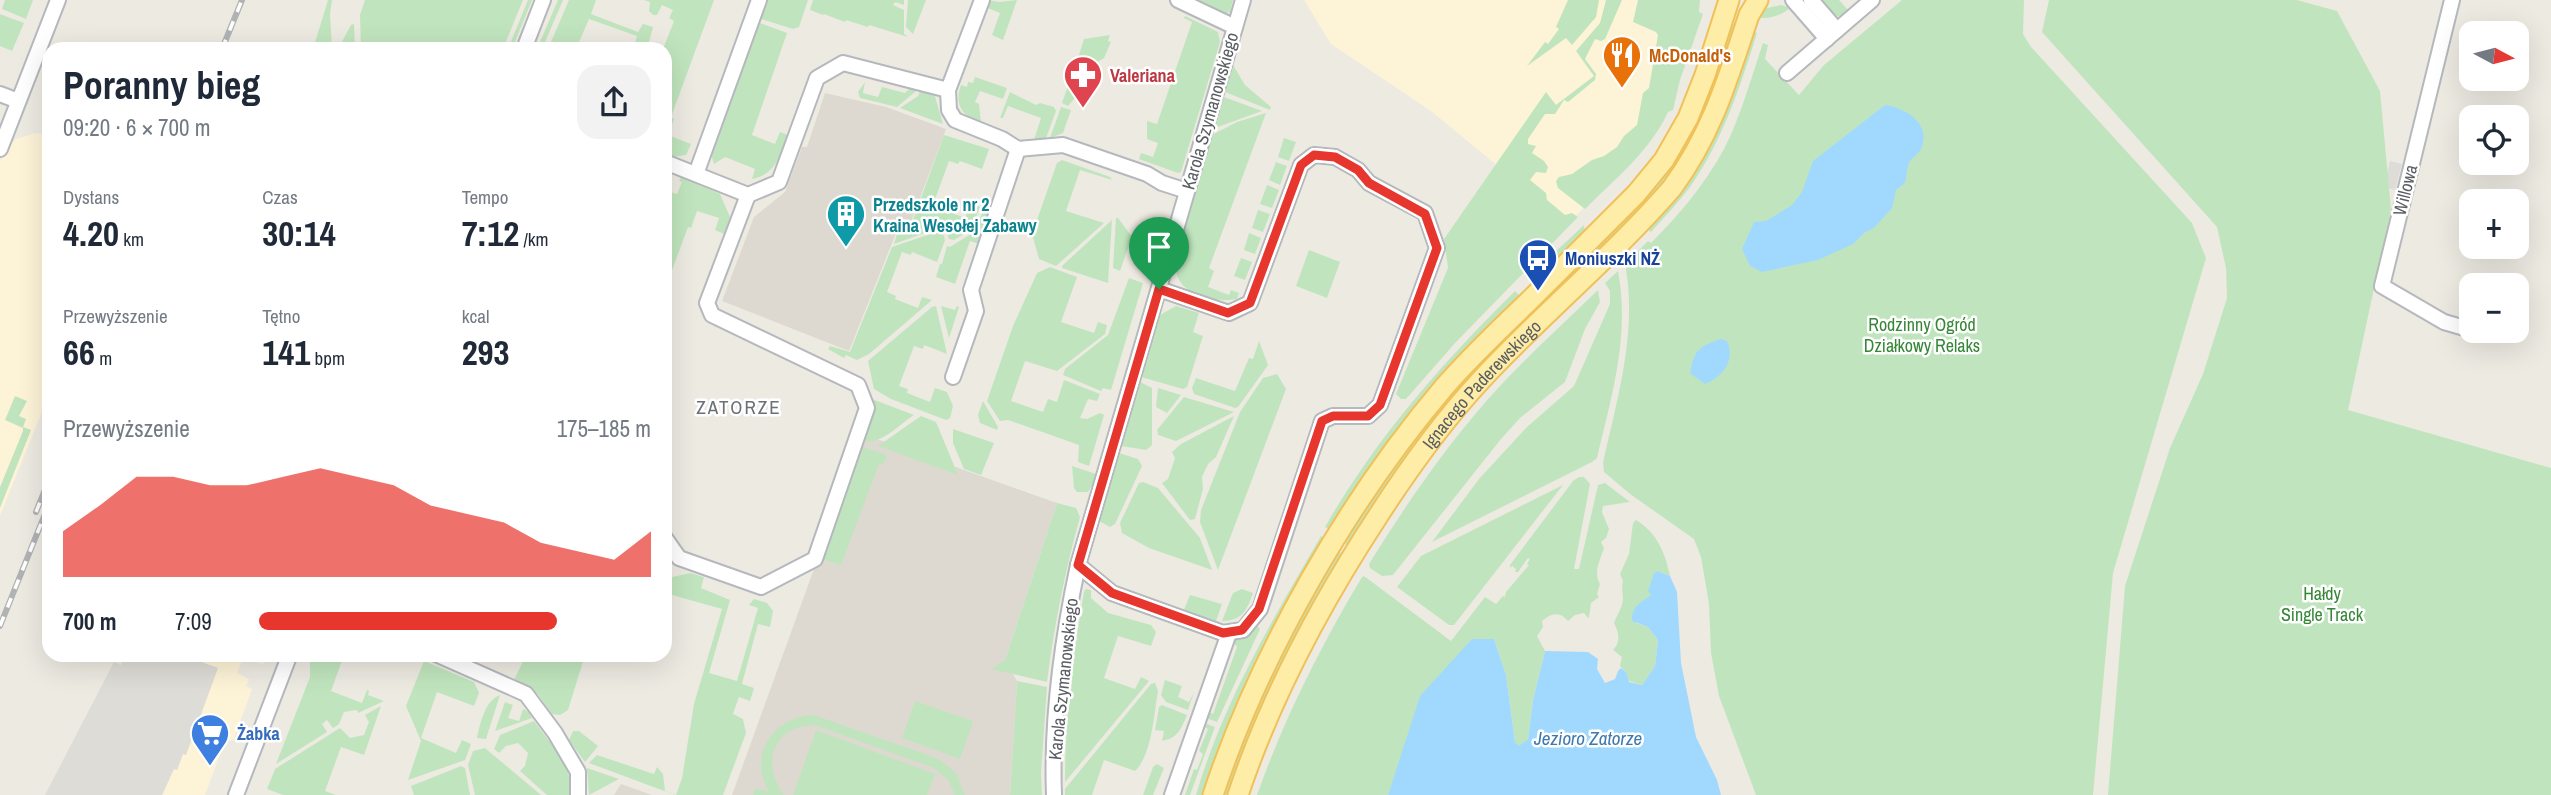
<!DOCTYPE html>
<html lang="pl">
<meta charset="utf-8">
<style>
:root{--surface:#fff;--page:#f2f2f3;--text:#1f2937;--muted:#747a83;--accent:#e7362e}
body{margin:0;font-family:"Archivo Narrow",sans-serif;background:var(--page);color:var(--text);height:100vh;display:flex;flex-direction:column;font-size:26px;white-space:nowrap}
*{box-sizing:border-box;margin:0}
p{font-size:23px;color:var(--muted)}
.icon{flex:none;width:38px;height:38px;fill:none;stroke:currentColor;stroke-width:2;stroke-linecap:round;stroke-linejoin:round}
.map{position:relative;flex:1;overflow:hidden}
.sheet{position:absolute;left:42px;top:42px;width:630px;height:620px;display:flex;flex-direction:column;background:var(--surface);border-radius:21px;box-shadow:0 7px 28px #0002}
.sheet>*{flex:none}
.needle{width:46px;rotate:97deg}
.buttons{position:absolute;left:2459px;top:21px;display:grid;gap:14px}
.buttons a{display:grid;place-items:center;width:70px;height:70px;border-radius:14px;background:var(--surface);box-shadow:0 7px 28px #0002;font-size:35px}
.pin{position:absolute;display:grid;place-items:center;width:60px;height:60px;color:#fff;margin:-72px -30px;border-radius:50% 50% 50% 0;rotate:-45deg;box-shadow:0 0 7px #0007}
.pin .icon{rotate:45deg}
.round{display:grid;place-items:center;flex:none;width:74px;height:74px;border-radius:21px;background:var(--page)}
.overview{display:flex;align-items:center;justify-content:space-between;height:119px;padding:0 21px}
h1{font-size:38px;font-weight:700;line-height:52px}
.metrics{display:grid;grid-template-columns:repeat(3,1fr);gap:10px;height:119px;padding:7px 21px}
.metrics div{display:grid;align-content:center}
.metrics b{font-size:35px;font-weight:700}
.metrics small{font-size:19px;font-weight:400}
.metrics p{font-size:19px}
.chart{height:196px;padding:14px 21px}
.chart p{display:flex;justify-content:space-between}
.chart svg{width:100%;height:126px;margin-top:7px;fill:var(--accent);opacity:.7}
ul{padding:0 21px;list-style:none;font-size:23px}
li{display:grid;grid-template-columns:112px 84px 1fr;align-items:center;height:52px}
li i{height:18px;border-radius:9px;background:var(--accent)}
.map>svg:first-child{display:block}
</style>
<div class="map">
<svg width="2551" height="795" viewBox="0 0 2551 795">
<rect width="100%" height="100%" fill="#edeae2"/>
<g fill="#fdf3d7">
<path d="M1304 0H1656L1672 89 1649 139 1568 224 1431 111 1331 44Z"/>
<path d="M36 133 49 135V394L0 516V161L7 147 16 139Z"/>
<path d="M182 655H267L263 664 243 658 237 673 249 679 246 686 252 689 233 741 226 739 205 795H162L174 769 177 770 183 754H186L218 668Z"/>
</g>
<g fill="#dedcd6">
<path d="M2390 161 2402 164 2395 190 2384 187Z"/>
<path d="M125 655H182L218 668 186 755 183 754 177 770 174 769 162 795H45L114 662 121 665Z"/>
</g>
<g fill="#ddd9d0">
<path d="M825 93 886 107 946 129 909 227 896 233 849 351 722 301 754 217 785 192 802 147H807Z"/>
<path d="M863 434 1057 503 1005 660 1017 681 1010 795H732Z"/>
<path d="M621 784 652 795H614Z"/>
</g>
<g fill="#c0e5be">
<path d="M5 0H33L26 19 2 9Z"/>
<path d="M328 0H332L330 14 332 49H313Z"/>
<path d="M365 0H523L503 49H361L360 15Z"/>
<path d="M528 0H532L512 49H508Z"/>
<path d="M558 0H563L542 49H537Z"/>
<path d="M569 0H596L591 14 638 32 643 24 653 27 648 46 640 49 635 43 637 36 589 19 576 49H548Z"/>
<path d="M644 0H714L671 117 674 119 668 135 691 144 686 155 672 157 665 154 663 49 674 21 669 18 673 10 662 5 657 15H653L649 11 650 2Z"/>
<path d="M768 0H808L799 27 793 29 761 19Z"/>
<path d="M813 0H904V5L895 2 893 5 904 10V34L908 37 869 25 868 27 846 20 845 22 824 14 823 15 810 10Z"/>
<path d="M908 0H926L913 34 906 27Z"/>
<path d="M988 0 999 2 1017 0 1003 40 992 35 1000 13 985 7Z"/>
<path d="M1193 0H1233L1230 12 1223 14Z"/>
<path d="M1568 0H1599L1596 17 1572 45 1566 38 1527 66 1545 42 1548 44 1559 29 1556 27Z"/>
<path d="M1606 0H1622L1605 39 1601 41 1595 39 1585 59 1596 74 1595 80 1568 102 1564 100 1555 114H1545L1528 139V144L1536 146 1532 153 1544 161 1548 167 1546 173 1536 172 1530 180 1546 193 1547 200 1565 215 1572 213 1578 217 1456 342 1406 399H1401L1396 394 1448 268 1444 239 1546 92 1556 105 1594 76 1576 51 1600 23Z"/>
<path d="M1638 0H1700L1699 12 1703 14 1680 80 1673 110 1668 112C1650 151 1615 179 1585 209L1558 188 1556 181 1559 177 1572 174 1592 160 1604 156 1617 147 1624 136 1637 125 1643 93 1649 88 1658 35 1656 32 1633 22Z"/>
<path d="M1822 0H1839L1849 11 1842 16H1834L1819 3Z"/>
<path d="M1902 0H2024L2023 34 2031 47 2192 223 2206 258 2113 573 2093 795H1756L1719 696 1711 653 1709 604 1701 557 1694 539 1630 494 1604 472 1603 463C1617 399 1638 331 1625 264L1648 241 1651 243C1679 215 1705 184 1724 149 1741 116 1751 78 1763 43L1768 45 1765 59 1799 95 1824 65Z"/>
<path d="M2049 0H2297L2337 11 2380 91 2391 209 2348 410 2551 468V795H2108L2125 586 2170 448 2203 374 2227 298 2226 268 2217 227 2042 32Z"/>
<path d="M1781 5 1790 8C1782 15 1768 20 1757 17L1767 8Z"/>
<path d="M0 14 24 23 12 51 0 46Z"/>
<path d="M1185 16 1218 32 1220 42 1181 172 1178 173 1139 159 1141 153 1153 157 1158 143 1147 139V121L1157 124 1192 22 1184 18Z"/>
<path d="M760 23 787 33 752 135 775 144 780 132 788 135C781 155 775 175 752 179L755 169 725 157 714 164 711 154Z"/>
<path d="M1730 23 1738 26 1703 125 1665 185 1547 306 1540 299 1641 200Z"/>
<path d="M354 24 355 49H338L351 25Z"/>
<path d="M1751 31 1757 33C1740 87 1723 140 1690 187 1678 203 1664 217 1651 232L1648 229 1642 234 1640 232Z"/>
<path d="M1110 35 1108 41 1111 42 1104 58 1086 69 1079 55 1084 39Z"/>
<path d="M1077 60 1083 74 1075 98 1068 106 1062 103Z"/>
<path d="M1233 65 1245 85 1271 107 1270 110 1225 92Z"/>
<path d="M975 77 1007 88 1003 99 980 91 975 102 979 104 981 122C962 116 954 105 961 85L967 87 968 82 973 83Z"/>
<path d="M865 82 863 93 878 97 882 87 905 93 911 87H916L915 92 897 107 860 98 858 92Z"/>
<path d="M921 89 934 93 943 124 900 108 918 96Z"/>
<path d="M1010 92 1036 105 1040 103 1054 107 1056 111 1046 138 1034 140 1041 118 1008 106 1003 118H1000Z"/>
<path d="M1224 97 1262 111 1215 128Z"/>
<path d="M1061 107 1071 110 1063 133 1050 138Z"/>
<path d="M1266 113 1209 268 1214 271 1208 287 1229 295 1231 290 1239 293 1237 299C1220 303 1188 296 1179 280 1176 275 1176 268 1175 263L1212 135 1237 122Z"/>
<path d="M944 135 989 149 982 169 960 161 958 164 949 161 934 202 943 206 942 209 965 218 971 204 980 207 971 230 954 240 949 239 944 226 894 244 897 234 910 228Z"/>
<path d="M1284 138 1296 142 1289 161 1278 157Z"/>
<path d="M1062 160 1110 177 1112 180 1080 170 1066 211 1104 223 1056 266 1039 259 1032 234 1057 163Z"/>
<path d="M1276 162 1287 166 1280 185 1269 180Z"/>
<path d="M681 177 720 194 730 217 724 234 715 230 719 218 697 211 691 228 688 227 665 289V190L677 194 682 182 679 181Z"/>
<path d="M1267 185 1279 190 1272 208 1260 204Z"/>
<path d="M984 209 992 211 979 244 970 241 955 284 936 277 940 264H942L947 246 950 247 974 232Z"/>
<path d="M1258 210 1270 214 1263 232 1252 228Z"/>
<path d="M1116 218H1118L1132 237 1120 271 1113 268Z"/>
<path d="M1112 220 1108 283 1062 268V266Z"/>
<path d="M1584 225 1585 234 1543 277 1536 270Z"/>
<path d="M942 230 945 240 937 262 912 252 911 255 902 252 887 292 896 296 895 299 918 308 922 297 932 300 869 354 857 360 846 355 844 358 828 349 830 346 850 352 892 247Z"/>
<path d="M1249 233 1261 238 1255 254 1244 250Z"/>
<path d="M1309 250 1340 262 1327 298 1296 286Z"/>
<path d="M1241 258 1252 262 1245 280 1234 276Z"/>
<path d="M1050 267 1077 277 1061 322 1094 333 1098 322 1107 325 1105 334 1057 371 1025 361 1011 401 1043 412 1048 399 1057 402 1064 380 1100 394 1097 401 1088 399 1080 418 1087 419 1100 413 1104 415 1089 466 1078 462 1079 445 1008 420 1000 421 987 401 1013 326 1037 273Z"/>
<path d="M1618 271C1630 334 1612 396 1597 458L1592 462 1432 542 1479 479 1527 427 1574 386 1610 304V291L1605 283Z"/>
<path d="M1129 278 1143 283 1111 390 1103 388 1101 391 1063 375 1065 369 1108 335Z"/>
<path d="M1598 290 1600 302 1585 329 1565 382 1520 418 1501 439 1393 575 1382 576 1370 568 1369 564C1402 511 1437 459 1477 412 1514 368 1557 330 1598 290Z"/>
<path d="M1515 291 1522 298 1332 531 1325 527C1376 438 1442 363 1515 291Z"/>
<path d="M936 306 947 354 924 345 923 349 914 346 899 386 908 389 907 393 930 402 935 388 947 392 953 406 950 418 946 420 891 399 874 389 868 361 932 307Z"/>
<path d="M941 306 955 310 957 306 959 307 949 338Z"/>
<path d="M1176 306 1199 313 1193 332 1203 336 1187 387 1183 389 1141 377 1160 315Z"/>
<path d="M1259 341 1268 365 1238 407 1235 408 1194 394 1192 388 1196 378 1235 391 1249 358 1253 359Z"/>
<path d="M1494 342 1502 350 1347 552 1345 540 1381 482 1430 416Z"/>
<path d="M1277 374 1286 389 1218 570 1200 522 1201 510 1240 412 1263 378Z"/>
<path d="M1140 382 1152 388V445L1146 450 1121 446Z"/>
<path d="M1158 388 1181 395 1167 413 1156 407Z"/>
<path d="M15 396 27 401 19 416 26 419 23 427 31 430 0 508V487L23 431V428L5 420Z"/>
<path d="M1184 397 1234 412 1176 441 1158 435 1157 430Z"/>
<path d="M872 399 914 415C900 424 878 448 861 440L874 405Z"/>
<path d="M983 401 998 427 997 430 980 423 978 415Z"/>
<path d="M921 416 936 422 958 475 878 446Z"/>
<path d="M1234 416 1216 457 1208 464 1202 477 1203 489 1195 519 1190 520 1162 483 1168 479 1175 458 1172 452 1181 444Z"/>
<path d="M953 429 994 443 981 475 964 469 953 443Z"/>
<path d="M858 445 887 455 883 465 879 464 841 565 821 559Z"/>
<path d="M1119 453 1138 459 1142 466 1115 524 1110 527 1099 521Z"/>
<path d="M1072 466 1096 474 1095 481 1088 492H1077L1074 488Z"/>
<path d="M1579 477H1584L1590 484 1574 569H1579L1598 485 1605 483 1630 502 1603 506 1602 512 1609 529 1606 538 1601 542 1604 548C1600 561 1593 572 1600 584L1597 594 1599 597 1591 603 1589 617 1588 618 1584 613 1575 615 1568 621C1560 611 1551 613 1542 621L1543 627 1537 636 1545 651 1533 700 1528 739 1519 747 1515 742 1506 675 1494 639H1472L1401 759 1388 795H1257C1284 719 1320 647 1362 577L1364 576 1451 641 1485 597 1496 604 1503 596 1505 597 1506 592 1529 565 1527 564 1530 559 1528 558 1518 572H1515L1516 569 1512 566 1510 568V565L1573 481Z"/>
<path d="M1143 482 1158 488 1200 538 1212 570 1149 548 1122 533 1120 523 1139 483Z"/>
<path d="M1563 485 1454 625H1449L1397 587 1421 556Z"/>
<path d="M1057 503 1076 508 1080 517C1065 571 1054 626 1047 682L991 669 1005 660Z"/>
<path d="M1636 520C1657 533 1665 552 1670 576L1658 571 1651 595 1636 623 1648 627 1658 640 1655 666 1642 685 1626 680V672L1620 666 1622 657 1613 650C1621 642 1619 633 1614 623 1617 615 1622 608 1623 600 1623 592 1621 588 1623 581L1620 574 1629 554 1633 523Z"/>
<path d="M1321 536 1327 539 1206 795H1196C1223 702 1273 619 1321 536Z"/>
<path d="M1339 547 1342 560 1230 795H1222L1244 733 1284 648Z"/>
<path d="M690 573 704 577 701 588 730 600 709 673 737 681 758 608 749 605 754 599 767 603 773 611 770 627 758 624 742 684 754 688 750 701 739 697 733 714 743 719 746 733 723 795H675L589 763 597 755 654 774 657 767 663 774 665 791 676 795 682 778 694 704 722 609 665 593 668 578Z"/>
<path d="M1086 589 1091 590V598L1108 613 1151 625 1156 632 1151 646 1118 636 1104 678 1135 689 1141 677 1149 681 1065 782C1065 718 1073 655 1084 592Z"/>
<path d="M1242 589 1253 593C1247 610 1242 621 1222 621L1233 593Z"/>
<path d="M1190 595 1222 604 1216 621 1184 610Z"/>
<path d="M1256 625 1260 629 1217 722 1206 718 1209 712 1213 714 1237 647 1233 641Z"/>
<path d="M312 655H344L331 691 362 703 367 690 369 691 368 695 384 701 358 713 357 710 344 712 339 724 333 728 327 720 322 724 327 732 276 764 310 677V661Z"/>
<path d="M526 655H585L568 710 560 715 552 714 537 693 534 695 531 689 514 680Z"/>
<path d="M424 661 474 682 479 693 474 706 437 692 421 738 456 753 462 740 471 744 465 760 408 780 421 741 406 706Z"/>
<path d="M1165 680 1182 686 1178 697 1189 702 1194 692 1188 710 1166 702 1161 695Z"/>
<path d="M1017 681 1047 687 1041 773 1042 795H1010Z"/>
<path d="M1155 683 1158 691C1154 713 1152 755 1135 771L1104 760 1092 795H1065V789L1151 684Z"/>
<path d="M500 695 486 739 477 738C480 724 485 700 500 695Z"/>
<path d="M915 701 973 721 960 759 902 738Z"/>
<path d="M505 702 513 705 508 718 519 721 523 709 529 712 532 718 495 731Z"/>
<path d="M1162 705 1187 715C1181 729 1178 738 1162 741L1164 731 1155 730 1159 707Z"/>
<path d="M381 706 364 755 341 747 325 791 336 795H283L267 789 275 769 340 728 350 738 364 735 369 722 365 715Z"/>
<path d="M814 715 939 759 956 773 965 795H955L948 780 934 768 814 725C772 727 761 763 784 795H753L755 788 769 792C747 756 773 716 814 715Z"/>
<path d="M534 721C548 741 576 769 570 795H547L520 771 525 766 528 753 518 743 506 746 499 753 494 749 500 735Z"/>
<path d="M1204 723 1215 727 1190 795H1185L1194 769 1197 770 1203 754 1199 751 1208 729 1203 726Z"/>
<path d="M816 730 935 774 927 795H793Z"/>
<path d="M573 731H579L598 746 585 762 569 740Z"/>
<path d="M485 748 541 795H475L468 765 473 751Z"/>
<path d="M1157 764 1164 768 1153 795H1143L1153 767Z"/>
<path d="M461 766 465 768 470 795H414L411 786Z"/>
<path d="M587 768 619 779 589 795Z"/>
</g>
<g fill="#a1d9fe">
<path d="M1885 105C1906 108 1932 124 1921 149 1918 156 1909 158 1908 166 1906 172 1907 177 1905 183L1896 190 1892 208 1874 228 1864 233 1853 244 1818 260 1762 272 1750 266 1742 249 1754 222 1766 221 1792 205 1802 192 1813 161Z"/>
<path d="M1721 339 1727 341C1736 361 1722 377 1705 384L1690 373C1694 349 1700 346 1721 339Z"/>
<path d="M1658 571 1670 576 1677 592 1681 663 1696 737 1717 780 1721 795H1388L1420 696 1472 639H1494L1506 675 1515 742 1519 746 1528 739 1533 700 1545 651 1588 652 1598 659 1597 669 1605 683 1615 679 1618 671 1621 668 1626 672 1629 682 1642 685 1655 666 1658 640 1648 627 1632 621C1631 607 1641 602 1651 595L1648 591 1654 573Z"/>
</g>
<g fill="none" stroke-linecap="round" stroke-linejoin="round">
<g stroke="#b5b8bc" stroke-width="18">
<g id="minor">
<path d="M982 0 948 90 949 110 955 120 1002 139 1018 149 1063 145 1147 174 1162 183 1187 191"/>
<path d="M1178 0 1235 27"/>
<path d="M1793 0 1827 39"/>
<path d="M1811 0 1837 30"/>
<path d="M2452 0 2382 286 2444 322 2468 329"/>
<path d="M524 49 543 0"/>
<path d="M1787 73 1872 0"/>
<path d="M0 94 18 101"/>
<path d="M0 149 58 0"/>
<path d="M665 162 748 195"/>
<path d="M696 174 759 0"/>
<path d="M748 195 779 182 817 78 843 63 948 90"/>
<path d="M953 377 976 311 971 290 1018 149"/>
<path d="M665 538 679 558 761 587 815 559 867 408 858 385 712 315 707 303 748 195"/>
<path d="M1078 565 1112 593 1223 633 1243 630 1260 609 1322 421 1333 416H1368L1380 405 1437 248 1425 213 1369 183 1358 170 1335 157 1314 155 1301 165 1250 303 1229 313 1159 289"/>
<path d="M436 654 526 694 555 733 578 772V795"/>
<path d="M236 795 290 654"/>
<path d="M1054 795C1051 718 1062 640 1078 565L1243 0"/>
<path d="M1172 795 1229 633"/>
</g>
</g>
<g stroke="#f0c059" stroke-width="23">
<g id="major">
<path d="M1213 795C1260 653 1348 500 1445 386 1472 355 1502 327 1531 299 1566 264 1601 229 1636 194L1664 160 1688 118 1705 75 1729 0"/>
<path id="s1" d="M1238 795C1271 696 1321 603 1378 516 1409 468 1442 422 1481 380 1542 314 1613 256 1672 188 1712 134 1728 78 1749 15L1758 0"/>
</g>
</g>
<use href="#minor" stroke="#fff" stroke-width="14"/>
<use href="#major" stroke="#feeda6" stroke-width="19"/>
<g stroke="#b1b2b3" stroke-width="6">
<g id="rail">
<path d="M222 49 242 0"/>
<path d="M36 512 49 480"/>
<path d="M0 626 49 504"/>
</g>
</g>
<use href="#rail" stroke="#fff" stroke-width="3.5" stroke-dasharray="10" stroke-linecap="butt"/>
</g>
<g fill="none" stroke-linecap="round" stroke-linejoin="round">
<g stroke="#fff" stroke-width="14">
<path id="route" d="M1314 155 1335 157 1358 170 1369 183 1425 214 1437 248 1380 405 1368 416H1333L1322 421 1259 609 1242 630 1223 633 1112 593 1078 565 1159 289 1228 313 1250 303 1301 165Z"/>
</g>
<use href="#route" stroke="#e7362e" stroke-width="9"/>
</g>
<defs>
<g id="restaurant-pin" transform="scale(2.0125)"><path d="M0 17L-7.5 6A9.5 9.5 0 1 1 7.5 6Z" fill="#e8710a" stroke="#fff"/><path d="M-5-6h1v4h1v-4h1v4h1v-4h1v5L-1.5 .5V6h-2V.5L-5-1ZM5-6V6H3V1.5H1.5Q1.5-4 5-6Z" fill="#fff"/></g>
<g id="pharmacy-pin" transform="scale(2.0125)"><path d="M0 17L-7.5 6A9.5 9.5 0 1 1 7.5 6Z" fill="#e0444e" stroke="#fff"/><path d="M-2-6h4v4h4v4h-4v4h-4v-4h-4v-4h4Z" fill="#fff"/></g>
<g id="building-pin" transform="scale(2.0125)"><path d="M0 17L-7.5 6A9.5 9.5 0 1 1 7.5 6Z" fill="#0f9aa8" stroke="#fff"/><path d="M-4-6H4V6H1V3H-1V6H-4ZM-2.5-4.3h1.7v1.8h-1.7ZM.8-4.3h1.7v1.8H.8ZM-2.5-1h1.7V.8h-1.7ZM.8-1h1.7V.8H.8Z" fill="#fff"/></g>
<g id="bus-pin" transform="scale(2.0125)"><path d="M0 17L-7.5 6A9.5 9.5 0 1 1 7.5 6Z" fill="#1a4fb4" stroke="#fff"/><path d="M-5-6H5V4H4V6H2V4H-2V6H-4V4H-5ZM-3.5-4V0h7V-4ZM-3.5 1.2v1.5H-2V1.2ZM2 1.2v1.5H3.5V1.2Z" fill="#fff"/></g>
<g id="supermarket-pin" transform="scale(2.0125)"><path d="M0 17L-7.5 6A9.5 9.5 0 1 1 7.5 6Z" fill="#3f7fe0" stroke="#fff"/><path d="M-6-5.5h2.5l.6 2H6L4.5 2H-2.5L-4.4-4H-6ZM-1.5 3.2a1.3 1.3 0 1 0 .1 0ZM3 3.2a1.3 1.3 0 1 0 .1 0Z" fill="#fff"/></g>
</defs>
<g fill-rule="evenodd">
<use href="#restaurant-pin" x="1622" y="55"/>
<use href="#pharmacy-pin" x="1083" y="75"/>
<use href="#building-pin" x="846" y="214"/>
<use href="#bus-pin" x="1538" y="258"/>
<use href="#supermarket-pin" x="210" y="733"/>
</g>
<g text-anchor="middle" dominant-baseline="central" stroke-width="5" stroke-linejoin="round" paint-order="stroke">
<g font-size="18" font-weight="bold" fill="#c56008" stroke="#fff" text-anchor="start">
<text x="1649" y="55">McDonald's</text>
</g>
<g font-size="18" font-weight="bold" fill="#be3a42" stroke="#fff" text-anchor="start">
<text x="1110" y="75">Valeriana</text>
</g>
<g font-size="18" fill="#5a5e63" stroke="#fff">
<text transform="translate(1210 111) rotate(-74)">Karola Szymanowskiego</text>
<text transform="translate(2405 190) rotate(-76)">Willowa</text>
<text stroke="none"><textPath href="#s1" startOffset="481">Ignacego Paderewskiego</textPath></text>
<text transform="translate(1063 679) rotate(-84)">Karola Szymanowskiego</text>
</g>
<g font-size="18" font-weight="bold" fill="#0d838f" stroke="#fff" text-anchor="start">
<text x="873" y="204">Przedszkole nr 2<tspan x="873" dy="21">Kraina Wesołej Zabawy</tspan></text>
</g>
<g font-size="18" font-weight="bold" fill="#164399" stroke="#fff" text-anchor="start">
<text x="1565" y="258">Moniuszki NŻ</text>
</g>
<g font-size="18" fill="#368637" stroke="#fff">
<text x="1922" y="324">Rodzinny Ogród<tspan x="1922" dy="21">Działkowy Relaks</tspan></text>
<text x="2322" y="593">Hałdy<tspan x="2322" dy="21">Single Track</tspan></text>
</g>
<g font-size="18" font-weight="bold" fill="#366cbe" stroke="#fff" text-anchor="start">
<text x="237" y="733">Żabka</text>
</g>
<g font-size="19" letter-spacing="2" fill="#6b7075" stroke="#fff">
<text x="739" y="407">ZATORZE</text>
</g>
<g font-size="19" font-style="italic" fill="#3f79af" stroke="#fff">
<text x="1588" y="738">Jezioro Zatorze</text>
</g>
</g>
</svg>
<div class="buttons">
<a><svg class="needle" viewBox="-14 -14 28 28"><path d="M0-13l5 13h-10z" fill="#e53935"/><path d="M0 13l5-13h-10z" fill="#747a83"/></svg></a>
<a><svg class="icon" aria-label="locate" viewBox="0 0 24 24"><circle cx="12" cy="12" r="6"/><path d="M12 2v4M12 18v4M2 12h4M18 12h4"/></svg></a>
<a>+</a>
<a>−</a>
</div>
<div class="pin" style="left:1159px;top:289px;background:#1e9e55"><svg class="icon" aria-label="arrive" viewBox="0 0 24 24"><path d="M6 21V4h12l-3 4 3 4H6"/></svg></div>
<section class="sheet">
<div class="overview"><div><h1>Poranny bieg</h1><p>09:20 · 6 × 700 m</p></div><a class="round"><svg class="icon" aria-label="share" viewBox="0 0 24 24"><path d="M12 15V3M7 8l5-5 5 5M5 13v7h14v-7"/></svg></a></div>
<div class="metrics">
<div><p>Dystans</p><b>4.20<small> km</small></b></div>
<div><p>Czas</p><b>30:14</b></div>
<div><p>Tempo</p><b>7:12<small> /km</small></b></div>
</div>
<div class="metrics">
<div><p>Przewyższenie</p><b>66<small> m</small></b></div>
<div><p>Tętno</p><b>141<small> bpm</small></b></div>
<div><p>kcal</p><b>293</b></div>
</div>
<div class="chart"><p><span>Przewyższenie</span>175–185 m</p>
<svg viewBox="0 0 160 44" preserveAspectRatio="none"><path d="M0 44V28L10 19L20 9L30 9L40 12L50 12L60 9L70 6L80 9L90 12L100 19L110 22L120 25L130 32L140 35L150 38L160 28V44z"/></svg>
</div>
<ul>
<li><b>700 m</b>7:09<i style="width:76%"></i></li>
</ul>
</section>
</div>
